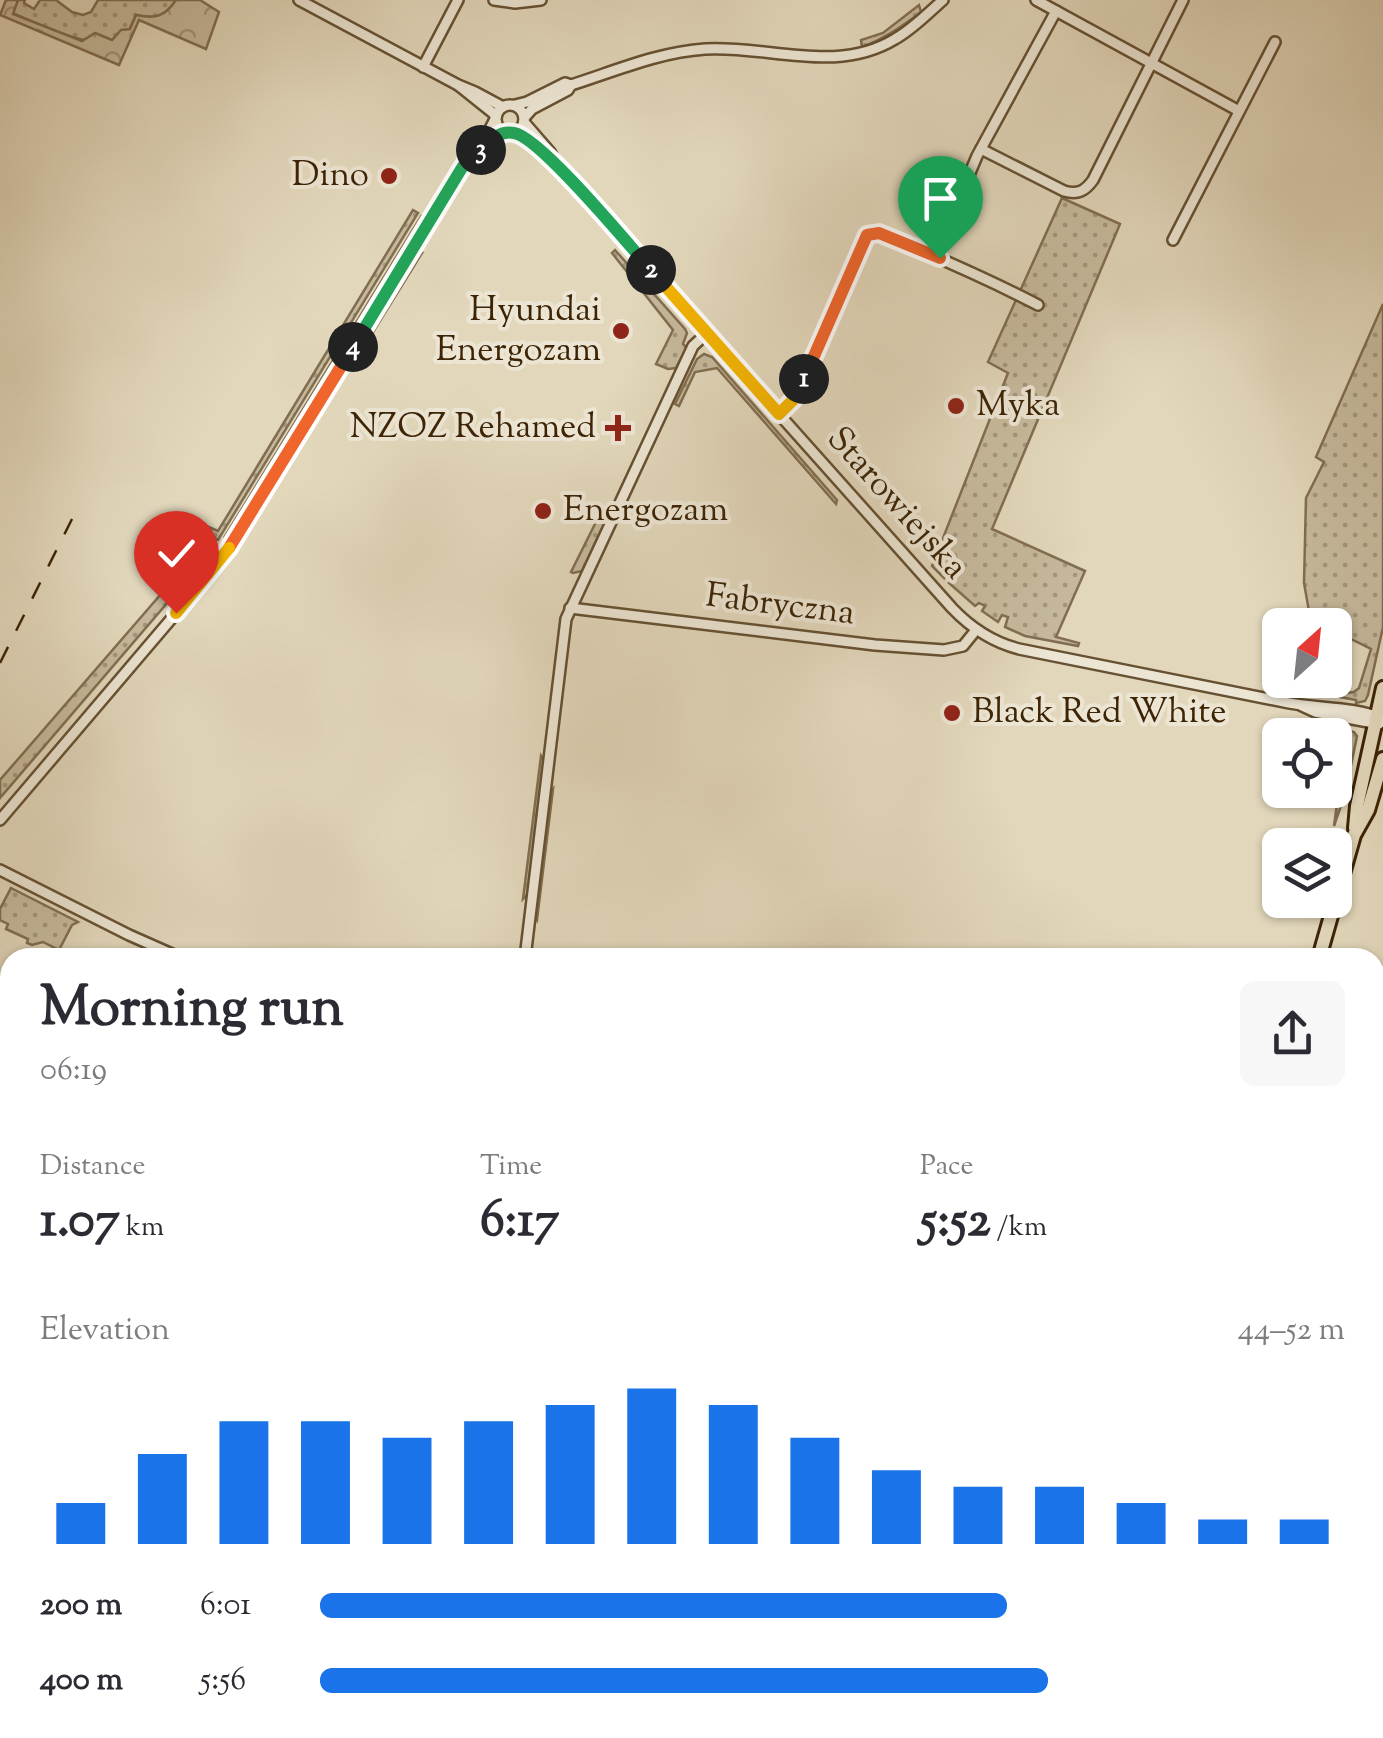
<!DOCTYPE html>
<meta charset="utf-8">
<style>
:root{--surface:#fff;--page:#f7f7f7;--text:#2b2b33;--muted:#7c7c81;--accent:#1a73e8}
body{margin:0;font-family:"Sorts Mill Goudy",serif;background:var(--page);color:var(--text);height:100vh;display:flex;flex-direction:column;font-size:38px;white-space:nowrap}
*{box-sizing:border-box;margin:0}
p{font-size:32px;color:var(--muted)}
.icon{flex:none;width:55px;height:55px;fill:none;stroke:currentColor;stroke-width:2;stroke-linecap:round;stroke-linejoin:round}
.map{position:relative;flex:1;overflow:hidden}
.panel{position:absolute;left:0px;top:948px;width:1385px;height:792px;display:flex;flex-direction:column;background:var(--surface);border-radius:30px 30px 0 0;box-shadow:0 2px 8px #0004}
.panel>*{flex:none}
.needle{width:65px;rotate:27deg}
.tools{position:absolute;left:1262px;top:608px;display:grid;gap:20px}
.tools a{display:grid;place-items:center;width:90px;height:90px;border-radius:15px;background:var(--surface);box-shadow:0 2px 8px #0004;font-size:50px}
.pin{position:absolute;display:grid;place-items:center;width:85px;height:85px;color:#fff;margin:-102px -42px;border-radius:50% 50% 50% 0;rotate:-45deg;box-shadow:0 0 10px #0007}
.pin .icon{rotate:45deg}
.km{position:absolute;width:50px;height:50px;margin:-25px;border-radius:50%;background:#222;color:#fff;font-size:28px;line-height:50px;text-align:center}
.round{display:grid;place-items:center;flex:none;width:105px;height:105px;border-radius:15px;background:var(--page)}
.headline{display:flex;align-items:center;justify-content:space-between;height:170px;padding:0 40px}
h1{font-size:55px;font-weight:800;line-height:75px}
.stats{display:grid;grid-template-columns:repeat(3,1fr);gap:15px;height:170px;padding:10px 40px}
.stats div{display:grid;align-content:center}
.stats b{font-size:50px;font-weight:800}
.stats small{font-size:28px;font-weight:400}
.stats p{font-size:28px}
.chart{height:280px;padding:20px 40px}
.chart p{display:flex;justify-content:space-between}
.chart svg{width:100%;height:180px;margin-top:10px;stroke:var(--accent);stroke-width:6}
ul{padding:0 40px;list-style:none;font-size:32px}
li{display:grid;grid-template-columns:160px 120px 1fr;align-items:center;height:75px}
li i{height:25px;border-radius:12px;background:var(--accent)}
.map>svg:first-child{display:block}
</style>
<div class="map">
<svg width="1383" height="1738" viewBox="0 0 1383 1738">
<defs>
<pattern id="grass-dots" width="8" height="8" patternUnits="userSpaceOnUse" patternTransform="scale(2.5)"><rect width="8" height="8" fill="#c6b99c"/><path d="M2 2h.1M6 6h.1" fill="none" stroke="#a2967d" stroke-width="1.8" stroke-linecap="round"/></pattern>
<pattern id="forest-crowns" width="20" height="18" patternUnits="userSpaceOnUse" patternTransform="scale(2.5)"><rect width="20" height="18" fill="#c6b99c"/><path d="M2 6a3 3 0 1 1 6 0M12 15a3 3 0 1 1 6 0" fill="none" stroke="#a2967d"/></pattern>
</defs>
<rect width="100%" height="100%" fill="#e2d7bb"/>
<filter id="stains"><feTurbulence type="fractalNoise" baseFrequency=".002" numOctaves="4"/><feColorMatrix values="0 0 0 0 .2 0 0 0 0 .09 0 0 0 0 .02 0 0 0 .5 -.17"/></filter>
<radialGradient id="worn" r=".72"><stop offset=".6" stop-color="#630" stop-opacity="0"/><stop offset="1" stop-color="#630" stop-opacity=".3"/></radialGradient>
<g fill="url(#grass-dots)" stroke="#816e50" stroke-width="2.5">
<path d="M18 0H25L24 3 34 9 40 0H56L72 12 83 15 91 12 98 0H176C165 17 155 19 136 15 135 17 130 28 129 30 101 59 42 25 12 13Z"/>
<path d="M919 5 921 12C902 27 884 39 862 47L861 40 883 33Z"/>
<path d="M1062 198 1120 224 992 529 1085 571 1056 637 1079 643 1078 646 1025 636 1005 627 1008 617 1002 615 998 622 982 611 985 606 979 603 975 606 949 583 952 579 946 573 944 578 932 566 1008 373 988 362Z"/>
<path d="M413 210 418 213 218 540 184 524 179 519 181 515 218 531Z"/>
<path d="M422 215 274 459 224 538Z"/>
<path d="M615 250 685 329 687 333 683 344 687 348 676 368 668 369 656 364 673 330 612 253Z"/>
<path d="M417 253H422L367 342 365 338Z"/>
<path d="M1383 304V627L1368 695 1365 701 1356 703V700L1280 686V684L1346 693 1354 692 1359 688 1371 649 1335 631V625H1322L1314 621 1313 625H1296L1302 614 1310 617 1304 583 1306 498 1324 462 1316 457Z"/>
<path d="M704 354 712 357 837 500 836 504 717 368 695 372 679 406 675 404 697 359Z"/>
<path d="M603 508 608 511V516L582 571 573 573 571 572Z"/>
<path d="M193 541 208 551 204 560 0 798V780L161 594 182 564Z"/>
<path d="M1299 720 1354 732 1357 736 1347 785H1345L1343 789 1346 791 1334 826 1344 752 1330 729 1299 722Z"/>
<path d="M541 756 544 761 529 893 523 899Z"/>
<path d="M553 789 537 920 535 917 549 794Z"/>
<path d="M11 888 78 922 72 925 59 950 43 942 32 945 27 943 28 939 6 929 8 924 0 920V909Z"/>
<path d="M0 1113V1117L10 1121V1162L0 1163Z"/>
<path d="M10 1377V1443L0 1441V1400Z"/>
<path d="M132 1730H196L191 1738H125Z"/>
<path d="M976 1730H1040L1038 1738H997Z"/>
<path d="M1078 1730H1228L1225 1738H1075Z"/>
</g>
<g fill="url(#forest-crowns)" stroke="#816e50" stroke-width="2.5">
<path d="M6 0H18L13 14 82 41 95 33 112 40 121 30 130 29 136 15C155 19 165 17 176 0H200L219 12 206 49 139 20 119 65 0 15Z"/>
<path d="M10 1169V1223L0 1247V1170Z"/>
<path d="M10 1277V1377L0 1400V1332L5 1320 0 1318V1297Z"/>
</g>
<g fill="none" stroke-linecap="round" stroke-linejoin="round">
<g stroke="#665132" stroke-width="14">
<g id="minor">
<path d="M299 0 458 85 475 92 503 107"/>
<path d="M494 0 515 3 541 0"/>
<path d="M1036 0 1239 111"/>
<path d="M423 67 458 0"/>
<circle cx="510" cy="119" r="14"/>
<path d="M515 105 527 102 565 83 571 85C615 71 659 52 705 49 768 45 836 75 895 39 913 29 928 13 943 0"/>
<path d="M524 118 532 109 568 90 571 85"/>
<path d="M524 122 550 152 555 161"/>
<path d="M514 133 527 138 556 164 952 608C971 628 992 642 1019 649L1289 703C1320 709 1354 706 1383 719"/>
<path d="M981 149 1064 191C1078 195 1085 191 1093 180L1183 0"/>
<path d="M470 159 492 139 505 133"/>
<path d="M1173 240 1275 42"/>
<path d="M935 256 977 156 1056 11"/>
<path d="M779 414 791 403 804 379 865 238 869 233H879C933 255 986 278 1038 305"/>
<path d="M570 608 875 645 944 650 963 646 976 630"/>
<path d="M1302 706 1315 712 1379 724"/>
<path d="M0 820 212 571 243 526 474 147 490 129 496 117 493 113 458 85"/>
<path d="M0 870 129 935 181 958"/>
<path d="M525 958 566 619 693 346 707 333"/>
<path d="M0 1165H10"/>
<path d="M1375 1240H1383"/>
<path d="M0 1578 10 1580"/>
<path d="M213 1730 222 1738"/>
<path d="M660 1730 664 1738"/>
<path d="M702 1730 709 1738"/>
<path d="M196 1738 202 1730"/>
<path d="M436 1738 438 1730"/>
<path d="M588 1738 591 1730"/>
</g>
</g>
<g stroke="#3c2405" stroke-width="18">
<g id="highway">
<path d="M1355 828 1357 806 1383 688"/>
<path d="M1319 958 1354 835 1368 810 1383 759"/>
<path d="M1051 1738 1054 1730"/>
<path d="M1069 1738 1072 1730"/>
</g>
</g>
<use href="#minor" stroke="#ece5d3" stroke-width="9"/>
<use href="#highway" stroke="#e2d7bb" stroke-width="12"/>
<g stroke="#3c2405" stroke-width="2.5" stroke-dasharray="18 18" stroke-linecap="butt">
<path d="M0 663 72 519"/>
<path d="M0 1035H10"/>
<path d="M890 1730 912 1738"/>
</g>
</g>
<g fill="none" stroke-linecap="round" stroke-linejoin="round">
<g stroke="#fff" stroke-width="20">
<path id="split-1" d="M804 379 867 235 879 233 940 258"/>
</g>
<g stroke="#fff" stroke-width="20">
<path id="split-2" d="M651 270 779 414 793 400 804 379"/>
</g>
<g stroke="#fff" stroke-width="20">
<path id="split-3" d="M481 150C490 141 499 130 514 133 540 137 629 245 651 270"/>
</g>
<g stroke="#fff" stroke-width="20">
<path id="split-4" d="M353 347 460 171 467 160 481 150"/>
</g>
<g stroke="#fff" stroke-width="20">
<path id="split-5" d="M229 548 353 347"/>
</g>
<g stroke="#fff" stroke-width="20">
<path id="split-6" d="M176 613 229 548"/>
</g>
<use href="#split-1" stroke="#f0652b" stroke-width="12"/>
<use href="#split-2" stroke="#f5b400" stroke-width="12"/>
<use href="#split-3" stroke="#22a559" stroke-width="12"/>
<use href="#split-4" stroke="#22a559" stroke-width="12"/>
<use href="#split-5" stroke="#f0652b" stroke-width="12"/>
<use href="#split-6" stroke="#f5b400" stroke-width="12"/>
</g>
<g fill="#8f2418" stroke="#ece5d3" stroke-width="4">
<circle cx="389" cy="176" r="10"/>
<circle cx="621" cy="331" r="10"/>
<circle cx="956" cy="406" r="10"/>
<path d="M613 413h10v10h10v10h-10v10h-10v-10h-10v-10h10z"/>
<circle cx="543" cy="511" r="10"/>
<circle cx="952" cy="713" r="10"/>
</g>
<g text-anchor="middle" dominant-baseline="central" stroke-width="8" stroke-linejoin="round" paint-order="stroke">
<g font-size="35" fill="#3c2405" stroke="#ece5d3" text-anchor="end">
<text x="369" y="176">Dino</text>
<text x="601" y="311">Hyundai<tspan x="601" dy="40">Energozam</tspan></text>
<text x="976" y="406" text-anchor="start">Myka</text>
<text x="596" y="428">NZOZ Rehamed</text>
<text x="563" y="511" text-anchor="start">Energozam</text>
<text x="972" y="713" text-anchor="start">Black Red White</text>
</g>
<g font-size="35" fill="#3c2405" stroke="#ece5d3">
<text transform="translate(896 504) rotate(48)">Starowiejska</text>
<text transform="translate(780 606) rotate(7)">Fabryczna</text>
</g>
</g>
<rect width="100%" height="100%" filter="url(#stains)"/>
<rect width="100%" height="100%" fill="url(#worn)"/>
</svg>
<div class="tools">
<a><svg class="needle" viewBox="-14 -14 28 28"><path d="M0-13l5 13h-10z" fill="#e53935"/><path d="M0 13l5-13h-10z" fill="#7c7c81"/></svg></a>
<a><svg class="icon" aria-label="locate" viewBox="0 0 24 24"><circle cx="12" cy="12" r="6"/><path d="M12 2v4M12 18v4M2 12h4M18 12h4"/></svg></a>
<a><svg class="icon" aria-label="layers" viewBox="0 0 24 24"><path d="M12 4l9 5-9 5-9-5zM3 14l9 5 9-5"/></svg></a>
</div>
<div class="pin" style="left:940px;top:258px;background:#1e9e55"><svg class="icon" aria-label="arrive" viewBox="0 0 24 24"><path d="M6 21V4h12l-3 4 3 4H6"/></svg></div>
<div class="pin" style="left:176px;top:613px;background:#d93025"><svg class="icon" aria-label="check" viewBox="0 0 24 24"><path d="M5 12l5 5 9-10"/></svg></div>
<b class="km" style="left:804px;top:379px">1</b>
<b class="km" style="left:651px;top:270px">2</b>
<b class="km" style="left:481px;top:150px">3</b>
<b class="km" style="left:353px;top:347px">4</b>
<section class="panel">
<div class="headline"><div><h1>Morning run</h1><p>06:19</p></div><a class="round"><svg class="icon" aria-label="share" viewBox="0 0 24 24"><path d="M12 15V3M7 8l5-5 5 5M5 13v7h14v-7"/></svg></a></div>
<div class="stats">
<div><p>Distance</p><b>1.07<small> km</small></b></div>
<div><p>Time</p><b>6:17</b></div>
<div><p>Pace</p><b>5:52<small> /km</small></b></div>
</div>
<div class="chart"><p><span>Elevation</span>44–52 m</p>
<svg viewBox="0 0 160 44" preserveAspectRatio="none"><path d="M5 44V34M15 44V22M25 44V14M35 44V14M45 44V18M55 44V14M65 44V10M75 44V6M85 44V10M95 44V18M105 44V26M115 44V30M125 44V30M135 44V34M145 44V38M155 44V38"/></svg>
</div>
<ul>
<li><b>200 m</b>6:01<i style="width:67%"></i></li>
<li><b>400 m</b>5:56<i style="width:71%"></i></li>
</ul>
</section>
</div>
